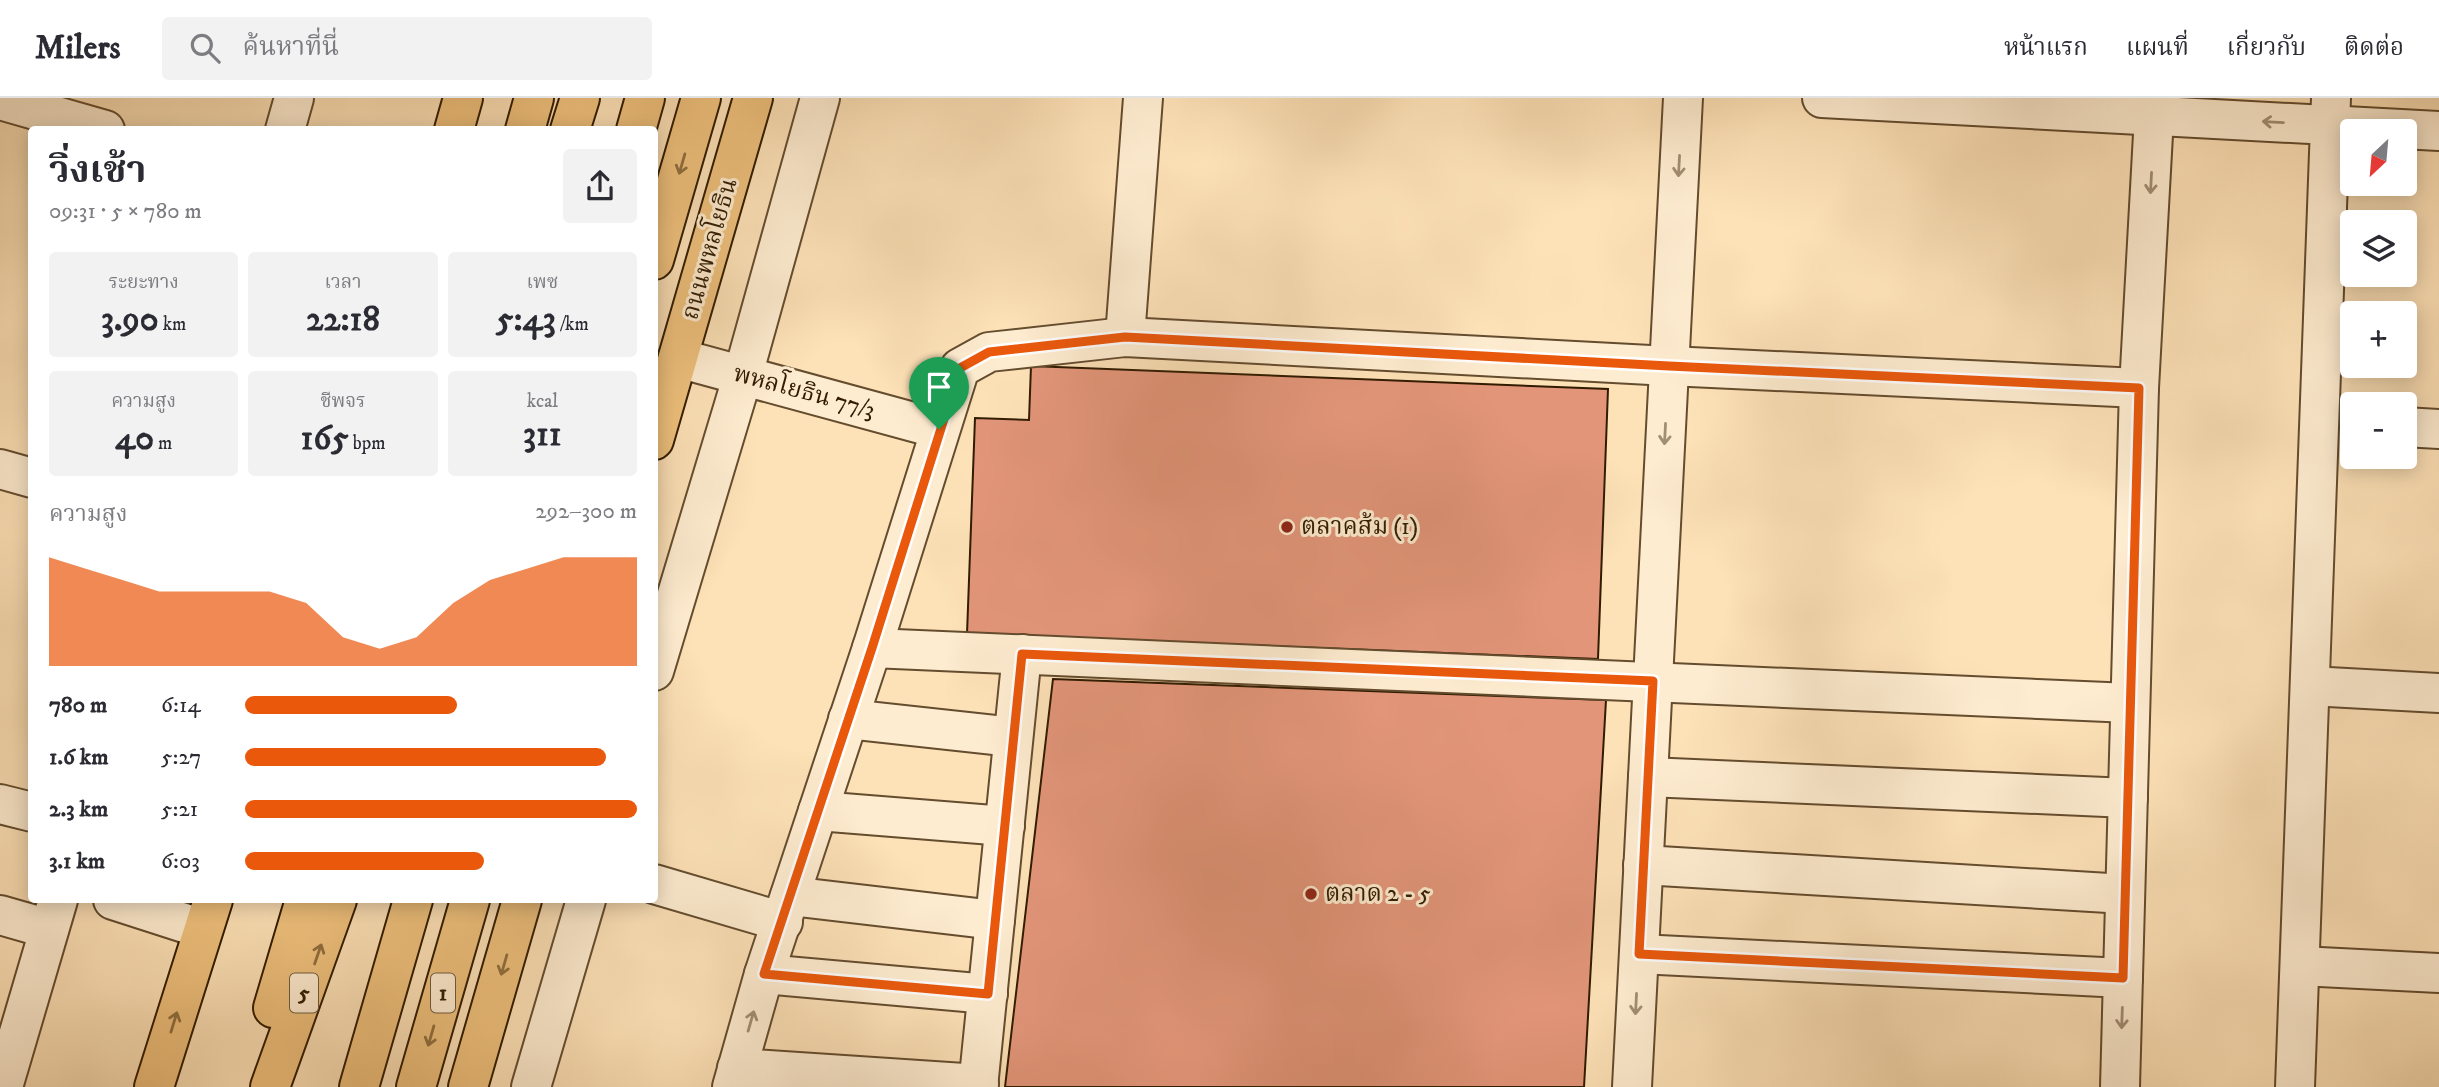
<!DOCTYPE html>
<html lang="th">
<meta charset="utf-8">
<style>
:root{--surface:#fff;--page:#f2f2f3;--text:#2b2b33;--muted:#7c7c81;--line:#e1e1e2;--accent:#ea580c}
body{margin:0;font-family:"IM FELL DW Pica","Noto Serif Thai",serif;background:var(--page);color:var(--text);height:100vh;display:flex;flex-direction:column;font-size:26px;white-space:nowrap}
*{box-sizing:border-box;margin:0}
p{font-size:23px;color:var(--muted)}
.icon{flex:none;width:38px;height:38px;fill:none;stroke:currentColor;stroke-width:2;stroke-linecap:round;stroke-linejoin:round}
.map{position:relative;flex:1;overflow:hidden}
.panel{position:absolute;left:28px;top:28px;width:630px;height:777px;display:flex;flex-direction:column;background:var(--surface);border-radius:7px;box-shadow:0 4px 18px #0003}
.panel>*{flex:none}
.needle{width:46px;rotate:206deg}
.fabs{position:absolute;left:2340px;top:21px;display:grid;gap:14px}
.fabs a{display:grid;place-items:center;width:77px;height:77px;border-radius:7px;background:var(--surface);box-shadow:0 4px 18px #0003;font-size:35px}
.pin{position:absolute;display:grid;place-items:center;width:60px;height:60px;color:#fff;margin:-72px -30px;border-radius:50% 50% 50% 0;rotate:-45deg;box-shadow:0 0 7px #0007}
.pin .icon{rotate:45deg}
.round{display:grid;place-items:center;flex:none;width:74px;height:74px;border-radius:7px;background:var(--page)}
.summary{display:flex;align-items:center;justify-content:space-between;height:119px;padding:0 21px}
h1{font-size:38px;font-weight:700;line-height:52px}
.metrics{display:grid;grid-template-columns:repeat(3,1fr);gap:10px;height:119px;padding:7px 21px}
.metrics div{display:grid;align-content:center;border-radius:7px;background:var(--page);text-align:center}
.metrics b{font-size:35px;font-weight:700}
.metrics small{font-size:19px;font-weight:400}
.metrics p{font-size:19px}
.chart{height:196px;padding:14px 21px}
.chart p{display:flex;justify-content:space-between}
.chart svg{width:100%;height:126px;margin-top:7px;fill:var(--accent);opacity:.7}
ul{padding:0 21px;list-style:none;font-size:23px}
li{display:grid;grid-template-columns:112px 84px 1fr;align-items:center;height:52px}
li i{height:18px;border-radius:9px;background:var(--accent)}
header{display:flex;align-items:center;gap:42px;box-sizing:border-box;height:98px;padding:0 35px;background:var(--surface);border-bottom:2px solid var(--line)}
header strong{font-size:33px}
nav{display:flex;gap:38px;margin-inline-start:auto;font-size:24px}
.search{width:490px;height:63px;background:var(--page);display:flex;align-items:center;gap:18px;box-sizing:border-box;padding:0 24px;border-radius:7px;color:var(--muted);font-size:26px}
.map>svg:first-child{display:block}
</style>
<header>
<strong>Milers</strong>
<div class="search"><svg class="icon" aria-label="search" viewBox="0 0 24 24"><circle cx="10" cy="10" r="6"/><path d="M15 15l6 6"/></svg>ค้นหาที่นี่</div>
<nav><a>หน้าแรก</a><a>แผนที่</a><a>เกี่ยวกับ</a><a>ติดต่อ</a></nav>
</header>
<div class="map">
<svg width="2439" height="989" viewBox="0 0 2439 989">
<rect width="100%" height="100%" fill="#fde1b7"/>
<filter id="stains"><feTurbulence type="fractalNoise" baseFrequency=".00286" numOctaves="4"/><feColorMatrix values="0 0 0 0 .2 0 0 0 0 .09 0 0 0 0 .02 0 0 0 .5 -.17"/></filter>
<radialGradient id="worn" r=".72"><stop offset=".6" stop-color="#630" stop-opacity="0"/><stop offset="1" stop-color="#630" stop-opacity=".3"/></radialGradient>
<g fill="#e29579" stroke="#311b01" stroke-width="2">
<path d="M1031 268 1608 291 1598 561 967 536 975 320 1029 322Z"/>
<path d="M1053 581 1606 602 1584 989H1005Z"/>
</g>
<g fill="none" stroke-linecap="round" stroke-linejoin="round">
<g stroke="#644c2e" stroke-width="42">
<g id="minor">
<path d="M1822 0 2439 33"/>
<path d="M0 2 105 32"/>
<path d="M285 32 294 0"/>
<path d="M1125 239 1143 0"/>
<path d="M678 260 939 331"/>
<path d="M2404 329 2439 331"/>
<path d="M0 371 32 380"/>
<path d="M872 550 2130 605"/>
<path d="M654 573 743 277 820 0"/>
<path d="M2310 588 2439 595"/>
<path d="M848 621 1013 639"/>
<path d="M1648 679 2128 700"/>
<path d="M0 706 32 714"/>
<path d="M818 713 1005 728"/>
<path d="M1643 767 2125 796"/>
<path d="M654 786 783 824"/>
<path d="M790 798 995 822"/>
<path d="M113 802 203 831"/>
<path d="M0 817 49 831"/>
<path d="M1639 856 2123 880"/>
<path d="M2300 868 2439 875"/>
<path d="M764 876 988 896"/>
<path d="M737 970 979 986"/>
<path d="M3 989 58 802"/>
<path d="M531 989 586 802"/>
<path d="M732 989 764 876 872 550 960 270 989 254 1125 239 1669 268 2139 290"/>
<path d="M978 989 1022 556"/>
<path d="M1632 989 1683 0"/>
<path d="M2120 989 2139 290 2155 0"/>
<path d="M2295 989 2331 0"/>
</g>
</g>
<g stroke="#311b01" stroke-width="42">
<g id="major">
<path d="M454 32 463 0"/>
<path d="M654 342 753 0"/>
<path d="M154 989 213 802"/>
<path d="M468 989 522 802"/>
</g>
</g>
<g stroke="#311b01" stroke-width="42">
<g id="highway">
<path d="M525 32 534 0"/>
<path d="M570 32 580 0"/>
<path d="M636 32 645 0"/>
<path d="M654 162 701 0"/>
<path d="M273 910 305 802"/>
<path d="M270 989 337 802"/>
<path d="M359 989 413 802"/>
<path d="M416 989 470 802"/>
</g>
</g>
<use href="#minor" stroke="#feecd0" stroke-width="38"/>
<use href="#major" stroke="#eec07c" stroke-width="38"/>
<use href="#highway" stroke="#eec07c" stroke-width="38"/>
</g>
<defs><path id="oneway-shaft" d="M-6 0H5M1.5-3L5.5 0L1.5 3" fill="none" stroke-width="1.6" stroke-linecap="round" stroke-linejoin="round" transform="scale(1.75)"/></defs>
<g stroke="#a28e73">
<use href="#oneway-shaft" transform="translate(2273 24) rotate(-177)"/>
<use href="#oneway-shaft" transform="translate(1679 68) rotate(93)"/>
<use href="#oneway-shaft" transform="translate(2151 85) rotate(93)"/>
<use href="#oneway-shaft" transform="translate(1665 336) rotate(93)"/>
<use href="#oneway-shaft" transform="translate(1636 906) rotate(93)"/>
<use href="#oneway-shaft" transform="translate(2122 920) rotate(92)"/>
<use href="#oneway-shaft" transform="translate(751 923) rotate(-74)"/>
</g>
<g stroke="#906e3e">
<use href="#oneway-shaft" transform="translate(682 66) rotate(106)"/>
<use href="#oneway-shaft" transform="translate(318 856) rotate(-71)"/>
<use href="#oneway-shaft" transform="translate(504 867) rotate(106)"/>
<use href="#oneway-shaft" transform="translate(174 924) rotate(-73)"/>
<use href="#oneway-shaft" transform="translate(431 938) rotate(106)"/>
</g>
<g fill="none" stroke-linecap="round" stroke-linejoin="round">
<g stroke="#fff" stroke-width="14">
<path id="route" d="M1125 239 1669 268 2139 290 2123 880 1639 856 1653 583 1022 556 988 896 764 876 872 550 960 270 989 254Z"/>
</g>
<use href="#route" stroke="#ea580c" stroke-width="9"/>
</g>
<g fill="#8f2418" stroke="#feecd0" stroke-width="2.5">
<circle cx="1287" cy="429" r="7"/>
<circle cx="1311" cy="796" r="7"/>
</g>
<g text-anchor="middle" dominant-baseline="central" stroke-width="6" stroke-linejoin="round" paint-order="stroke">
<g fill="#feecd0" stroke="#6e5a3f" stroke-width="2">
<rect x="290" y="875.5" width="28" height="39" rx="5"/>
<rect x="431" y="875.5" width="24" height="39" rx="5"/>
</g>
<g font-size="23" font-weight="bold" fill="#311b01">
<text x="304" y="895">5</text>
<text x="443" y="895">1</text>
</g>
<g font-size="24" fill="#311b01" stroke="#feecd0">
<text transform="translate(710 151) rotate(-74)">ถนนพหลโยธิน</text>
<text transform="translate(804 294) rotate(15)">พหลโยธิน 77/3</text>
</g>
<g font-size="24" fill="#311b01" stroke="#feecd0" text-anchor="start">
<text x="1301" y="429">ตลาคส้ม (1)</text>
<text x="1325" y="796">ตลาด 2 - 5</text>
</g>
</g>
<rect width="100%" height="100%" filter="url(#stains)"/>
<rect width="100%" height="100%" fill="url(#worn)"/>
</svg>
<div class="fabs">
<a><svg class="needle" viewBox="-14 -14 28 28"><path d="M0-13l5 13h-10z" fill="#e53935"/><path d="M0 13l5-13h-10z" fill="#7c7c81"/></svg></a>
<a><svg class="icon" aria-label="layers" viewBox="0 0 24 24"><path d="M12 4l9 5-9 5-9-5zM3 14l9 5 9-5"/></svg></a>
<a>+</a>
<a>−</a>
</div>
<div class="pin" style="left:939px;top:331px;background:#1e9e55"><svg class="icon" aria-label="arrive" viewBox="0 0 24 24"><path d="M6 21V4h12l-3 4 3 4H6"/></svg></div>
<section class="panel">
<div class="summary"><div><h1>วิ่งเช้า</h1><p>09:31 · 5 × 780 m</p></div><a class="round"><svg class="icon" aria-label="share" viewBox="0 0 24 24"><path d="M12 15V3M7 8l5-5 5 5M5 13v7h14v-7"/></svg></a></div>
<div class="metrics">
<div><p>ระยะทาง</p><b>3.90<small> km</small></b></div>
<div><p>เวลา</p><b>22:18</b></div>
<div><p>เพซ</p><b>5:43<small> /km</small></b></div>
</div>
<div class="metrics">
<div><p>ความสูง</p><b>40<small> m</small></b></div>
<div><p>ชีพจร</p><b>165<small> bpm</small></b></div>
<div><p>kcal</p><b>311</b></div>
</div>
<div class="chart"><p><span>ความสูง</span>292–300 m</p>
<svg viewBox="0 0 160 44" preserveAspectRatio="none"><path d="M0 44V6L10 10L20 14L30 18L40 18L50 18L60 18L70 22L80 34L90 38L100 34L110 22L120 14L130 10L140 6L150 6L160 6V44z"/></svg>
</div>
<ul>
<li><b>780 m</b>6:14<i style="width:54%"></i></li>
<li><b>1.6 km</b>5:27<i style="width:92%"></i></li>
<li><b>2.3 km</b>5:21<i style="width:100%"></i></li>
<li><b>3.1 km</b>6:03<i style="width:61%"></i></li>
</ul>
</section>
</div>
